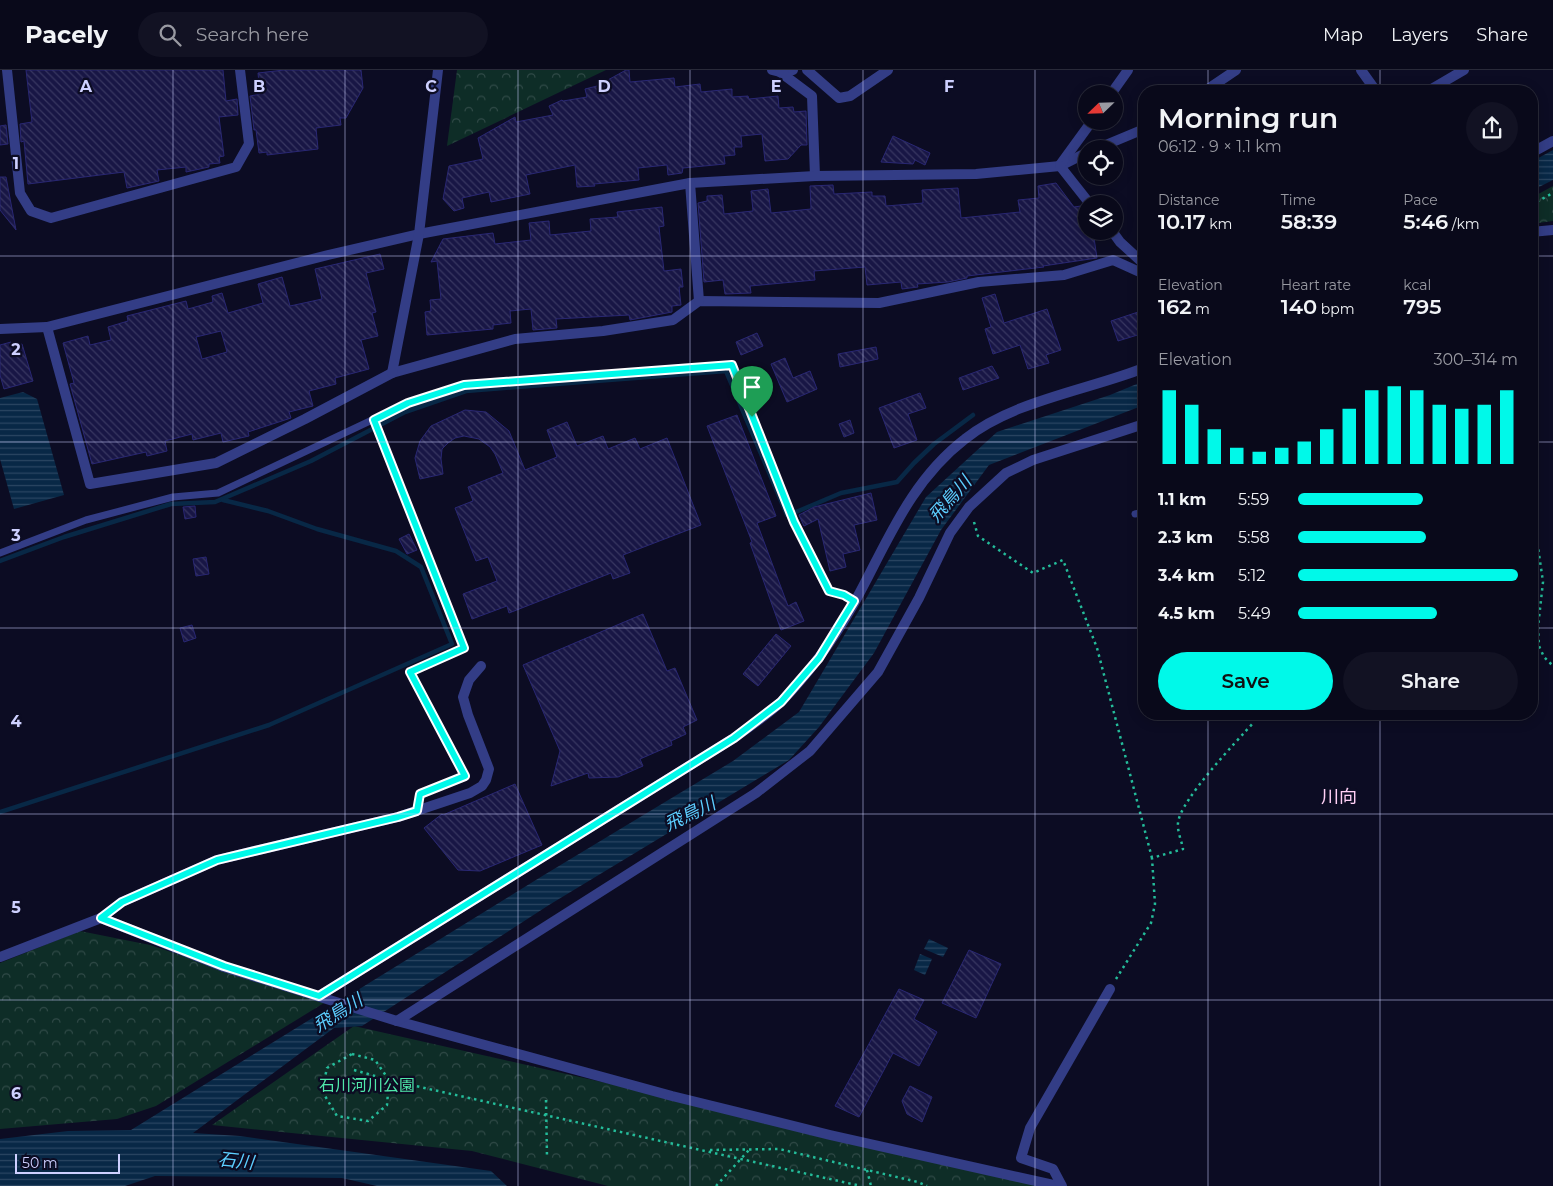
<!DOCTYPE html>
<meta charset="utf-8">
<style>
:root{--surface:#09091a;--page:#121223;--text:#f1f3f6;--muted:#999aa2;--line:#292a39;--accent:#00f9e9}
body{margin:0;font-family:Montserrat,"Noto Sans JP",sans-serif;background:var(--page);color:var(--text);height:100vh;display:flex;flex-direction:column;font-size:19px;white-space:nowrap}
*{box-sizing:border-box;margin:0}
p{font-size:16px;color:var(--muted)}
.icon{flex:none;width:28px;height:28px;fill:none;stroke:currentColor;stroke-width:2;stroke-linecap:round;stroke-linejoin:round}
.map{position:relative;flex:1;overflow:hidden}
.sheet{position:absolute;left:1138px;top:15px;width:400px;height:635px;display:flex;flex-direction:column;background:var(--surface);border-radius:20px;box-shadow:0 2px 12px #0003,0 0 0 1px var(--line)}
.sheet>*{flex:none}
.needle{width:32px;rotate:247deg}
.buttons{position:absolute;left:1078px;top:15px;display:grid;gap:10px}
.buttons a{display:grid;place-items:center;width:45px;height:45px;border-radius:50%;background:var(--surface);box-shadow:0 2px 12px #0003,0 0 0 1px var(--line);font-size:25px}
.scale{position:absolute;left:15px;bottom:12px;width:105px;box-sizing:border-box;padding-left:5px;border:2px solid #ced0ff;border-top:0;font-size:14px;line-height:18px;white-space:nowrap;color:#ced0ff;-webkit-text-stroke:4px #0c0c23;paint-order:stroke}
.pin{position:absolute;display:grid;place-items:center;width:42px;height:42px;color:#fff;margin:-51px -21px;border-radius:50% 50% 50% 0;rotate:-45deg;box-shadow:0 0 5px #0007}
.pin .icon{rotate:45deg}
.round{display:grid;place-items:center;flex:none;width:52px;height:52px;border-radius:26px;background:var(--page)}
.overview{display:flex;align-items:center;justify-content:space-between;height:85px;padding:0 20px}
h1{font-size:28px;font-weight:600;line-height:38px}
.metrics{display:grid;grid-template-columns:repeat(3,1fr);gap:8px;height:85px;padding:5px 20px}
.metrics div{display:grid;align-content:center}
.metrics b{font-size:21px;font-weight:600}
.metrics small{font-size:14px;font-weight:400}
.metrics p{font-size:14px}
.chart{height:140px;padding:10px 20px}
.chart p{display:flex;justify-content:space-between}
.chart svg{width:100%;height:90px;margin-top:5px;stroke:var(--accent);stroke-width:6}
.button{display:flex;gap:10px;margin-top:auto;padding:10px 20px}
.button a{flex:1;height:58px;border-radius:30px;background:var(--accent);color:#111;font-size:20px;font-weight:600;line-height:58px;text-align:center}
.button a+a{background:var(--page);color:var(--text)}
ul{padding:0 20px;list-style:none;font-size:16px}
li{display:grid;grid-template-columns:80px 60px 1fr;align-items:center;height:38px}
li i{height:12px;border-radius:6px;background:var(--accent)}
header{display:flex;align-items:center;gap:30px;box-sizing:border-box;height:70px;padding:0 25px;background:var(--surface);border-bottom:1px solid var(--line)}
header strong{font-size:24px}
nav{display:flex;gap:28px;margin-inline-start:auto;font-size:18px}
.search{width:350px;height:45px;background:var(--page);display:flex;align-items:center;gap:12px;box-sizing:border-box;padding:0 18px;border-radius:28px;color:var(--muted);font-size:19px}
.map>svg:first-child{display:block}
</style>
<header>
<strong>Pacely</strong>
<div class="search"><svg class="icon" aria-label="search" viewBox="0 0 24 24"><circle cx="10" cy="10" r="6"/><path d="M15 15l6 6"/></svg>Search here</div>
<nav><a>Map</a><a>Layers</a><a>Share</a></nav>
</header>
<div class="map">
<svg width="1553" height="1116" viewBox="0 0 1553 1116">
<defs>
<pattern id="park-crowns" width="20" height="18" patternUnits="userSpaceOnUse" patternTransform="scale(1.25)"><rect width="20" height="18" fill="#0e2d27"/><path d="M2 6a3 3 0 1 1 6 0M12 15a3 3 0 1 1 6 0" fill="none" stroke="#304a47"/></pattern>
<pattern id="water-rules" width="6" height="5" patternUnits="userSpaceOnUse" patternTransform="scale(1.25)"><rect width="6" height="5" fill="#082846"/><path d="M0 2.5h6" fill="none" stroke="#2b4662"/></pattern>
<pattern id="building-back-hatch" width="6" height="6" patternUnits="userSpaceOnUse" patternTransform="scale(1.25)"><rect width="6" height="6" fill="#181645"/><path d="M-1 5l2 2M0 0l6 6M5-1l2 2" fill="none" stroke="#383761"/></pattern>
</defs>
<rect width="100%" height="100%" fill="#0c0c23"/>
<g fill="url(#park-crowns)">
<path d="M457 0H606L447 76Z"/>
<path d="M1553 116V151L1531 154V128Z"/>
<path d="M80 861 150 875 324 933 156 1036 117 1049 0 1059V893Z"/>
<path d="M354 956 1061 1116H608L472 1081 212 1055Z"/>
</g>
<g fill="url(#water-rules)">
<path d="M1553 80V110L1531 121V92Z"/>
<path d="M1144 311V335L989 395 941 460 874 583 819 657 789 690 549 835 362 956 334 958 193 1063 240 1066 491 1101 507 1116H377L342 1108 155 1106 125 1116H0V1069L68 1061 131 1060 544 805 733 691 799 642 926 427 997 362 1110 325Z"/>
<path d="M23 322 37 329 64 425 14 439 0 389V328Z"/>
<path d="M929 869 948 878 943 887 924 879Z"/>
<path d="M920 884 932 889 925 905 914 900Z"/>
</g>
<g fill="none" stroke-linecap="round" stroke-linejoin="round">
<g stroke="#082846" stroke-width="4.5">
<path d="M796 442 841 423 897 412 914 393 934 374 973 345"/>
<path d="M0 491 64 467 171 434 215 432 311 391 405 342 466 321 726 301 787 445"/>
<path d="M0 742 269 655 452 574 421 497 396 481 317 459 268 441 223 430"/>
</g>
</g>
<g fill="url(#building-back-hatch)" stroke="#292773" fill-rule="evenodd">
<path d="M26 0H223L226 31 237 29 238 45 219 47 224 86 219 87 220 93 209 94V97L186 102V97L157 100 159 111 127 118 124 102 28 114 24 71 21 72 20 54 32 52Z"/>
<path d="M284 0H361L363 18 346 48H340L341 55 316 58 318 79 267 85V82L259 83 256 60H254L250 26 260 24 258 3Z"/>
<path d="M626 0H629L630 12 674 8 675 17 700 14 701 22 732 19V27L748 26 749 29 778 26 779 38 793 37 794 42 806 41 807 75H801L788 89 765 91 762 64 741 66 742 77H734L735 85 724 86 725 94 683 98 682 103 668 105 667 95 638 98 639 110 594 114 595 116 577 117 575 95 526 105 530 124 491 132 489 122 462 128 464 138 454 141 443 129 449 96 483 89 478 68 515 47 516 52 553 45 549 36 562 30 563 31 587 27 585 19 597 16Z"/>
<path d="M6 55 8 74 0 75V56Z"/>
<path d="M893 66 930 83 925 95 915 90 913 94 881 92Z"/>
<path d="M0 107H6L16 160 0 140Z"/>
<path d="M1056 113 1074 137 1081 136 1084 158H1086V161H1093L1097 188 1043 196 1044 197 967 206V208L948 212 917 214 918 217 902 219 901 212 867 215 865 197 814 201 815 210 750 216 751 223 725 224 723 210 704 212 698 133 707 131V126L722 125 724 144 753 141 751 121 768 119 771 143 811 139 810 116 833 115 834 124 872 122V126H885L886 136 923 133 922 120 958 118 961 148 1020 142 1018 130 1039 128 1038 116Z"/>
<path d="M662 137 664 156 659 157 664 201 681 199 683 217H679L681 235 672 236V242L630 250 629 245 556 249 557 258 533 260 531 239 510 241 511 253 493 255V259L427 265 425 242 431 241 430 230 441 229 437 191 431 192 443 169 493 163 495 174 531 170 529 153 549 151 550 165 591 161 590 149 618 147 617 142Z"/>
<path d="M380 184 384 199 366 203 376 242 372 243 378 266 361 270 369 299 335 308 336 314 309 321 313 336 289 342 291 348 248 362 249 366 223 372 221 363 193 370 192 364 165 371 167 381 147 386 146 382 92 394 70 314 74 313 63 273 88 266 90 275 111 270 108 257 128 251 127 246 186 231 188 239 213 232 212 226 222 223 228 243 263 233 258 214 282 207 290 236 322 229 315 199ZM221 261 227 282 202 289 196 267Z"/>
<path d="M995 224 1004 253 1047 239 1061 280 1046 285 1049 293 1028 299 1020 275 993 284 985 259 991 257 982 228Z"/>
<path d="M1144 240V263L1118 271 1111 251Z"/>
<path d="M757 263 763 276 741 285 736 272Z"/>
<path d="M11 272 13 277 22 274 33 311 4 319 0 305V275Z"/>
<path d="M876 277 878 289 840 297 838 284Z"/>
<path d="M785 288 793 308 810 301 817 319 787 332 771 294Z"/>
<path d="M992 296 999 308 963 320 959 308Z"/>
<path d="M920 323 926 338 908 344 917 370 894 378 879 338Z"/>
<path d="M465 340 486 342 509 361 525 400 557 387 547 360 567 352 577 376 603 366 608 379 635 368 640 379 667 368 701 455 623 485 630 503 613 509 611 503 509 543 507 536 472 549 463 524 497 511 488 487 476 491 455 438 473 431 468 417 503 403 495 384 490 377 479 369 464 366 455 368 448 373 442 379 441 389 443 404 420 409 415 388 420 371 431 356Z"/>
<path d="M737 345 776 446 757 453 788 536 796 532 804 551 781 560 750 473 752 472 707 356Z"/>
<path d="M850 350 854 363 844 367 839 354Z"/>
<path d="M871 423 877 450 854 455 860 480 843 484 846 497 830 501 818 449 804 456 799 445 814 437Z"/>
<path d="M195 436 196 447 185 449 183 437Z"/>
<path d="M409 464 417 480 407 484 399 469Z"/>
<path d="M206 487 209 504 196 506 193 489Z"/>
<path d="M643 544 667 601 675 598 697 650 683 657 686 664 671 671 672 675 640 689 643 696 618 707 589 708 588 703 551 716 560 681 523 595Z"/>
<path d="M192 555 196 568 184 572 180 558Z"/>
<path d="M776 564 791 576 758 616 743 604Z"/>
<path d="M515 714 542 775 480 801 458 800 424 758 442 744 443 745Z"/>
<path d="M969 880 1001 894 976 948 942 933Z"/>
<path d="M899 919 924 930 914 949 937 962 919 996 893 983 859 1047 835 1036Z"/>
<path d="M910 1016 932 1027 922 1052 907 1044 902 1031Z"/>
</g>
<g fill="none" stroke-linecap="round" stroke-linejoin="round">
<g stroke="#24bc9a" stroke-width="2.5" stroke-dasharray="2.5 4" stroke-linecap="butt">
<path d="M1531 135 1553 123"/>
<path d="M1531 428 1543 512 1538 557 1539 576 1544 587 1553 596"/>
<path d="M974 452 978 466 1033 503 1063 490 1097 578 1152 788"/>
<path d="M1116 909 1151 853 1155 834 1152 788 1183 779C1182 772 1177 761 1178 753 1180 730 1237 671 1254 652"/>
<path d="M352 984 375 990 389 1010 387 1035 368 1051 337 1046 322 1021 327 998Z"/>
<path d="M354 1000 389 1010 861 1116"/>
<path d="M546 1030 547 1087"/>
<path d="M710 1080 779 1079 918 1112 927 1116"/>
<path d="M867 1100 871 1116"/>
<path d="M716 1116 749 1080"/>
</g>
<g stroke="#333d86" stroke-width="7">
<path d="M374 350 464 578 410 602 465 706 420 723 417 741"/>
<path d="M1135 444 1144 442"/>
<path d="M0 483 86 450 173 427 218 423 408 333 464 315 732 295 794 452 829 521 844 525 854 531"/>
</g>
<g stroke="#333d86" stroke-width="10">
<path d="M7 0 20 123 31 141 51 148 236 97 249 74 240 0"/>
<path d="M772 0 780 2 793 0"/>
<path d="M807 0 839 28 850 26 888 0"/>
<path d="M1361 0 1376 21"/>
<path d="M780 2 812 26 815 106"/>
<path d="M1205 21 1236 0"/>
<path d="M1428 21 1464 0"/>
<path d="M1111 24 1128 0"/>
<path d="M1096 79 1144 59"/>
<path d="M1086 83 1060 96 976 104 815 106 690 113 419 164 328 185 47 257 90 414 216 393 305 349 392 303 515 269 603 261 673 250 699 231 879 233 979 212 1064 205 1113 190 1144 204"/>
<path d="M1531 83 1553 71"/>
<path d="M1060 95 1092 51"/>
<path d="M1060 96 1090 134"/>
<path d="M690 113 699 231"/>
<path d="M1112 161 1120 172 1144 194"/>
<path d="M1531 162 1553 160"/>
<path d="M392 303 419 164 438 0"/>
<path d="M0 887 101 848 224 897 397 951 672 1026 830 1065 1058 1116"/>
<path d="M319 926 734 668C750 656 768 645 782 631 809 603 833 570 852 537 886 476 908 413 965 369 1012 331 1088 320 1144 298"/>
<path d="M397 951 756 723 810 681 878 602 919 528 950 463 969 437 1006 403 1033 390 1144 354"/>
<path d="M1062 1116 1053 1099 1021 1088 1030 1058 1110 919"/>
</g>
<g stroke="#333d86" stroke-width="10">
<path d="M0 259 47 257"/>
<path d="M101 848 122 832 217 790 398 747 470 723 482 716 486 710 489 699 468 645 463 627 469 610 481 596"/>
</g>
</g>
<g fill="none" stroke-linecap="round" stroke-linejoin="round">
<g stroke="#fff" stroke-width="10">
<path id="route" d="M732 295 794 452 829 521 844 525 854 531 819 588 781 632 734 668 319 926 224 896 101 848 122 832 217 790 398 747 417 741 420 724 465 706 410 602 464 578 374 350 408 333 464 315Z"/>
</g>
<use href="#route" stroke="#00f9e9" stroke-width="6"/>
</g>
<path fill="none" stroke="#ced0ff" stroke-width="1" stroke-opacity="0.55" d="M173 0V1116M345 0V1116M518 0V1116M690 0V1116M863 0V1116M1035 0V1116M1208 0V21M1380 0V21M0 186H1144M1531 186H1553M0 372H1144M1531 372H1553M0 558H1144M1531 558H1553M1208 644V1116M1380 644V1116M0 744H1553M0 930H1553"/>
<g text-anchor="middle" dominant-baseline="central" stroke-width="4.5" stroke-linejoin="round" paint-order="stroke">
<g font-size="16" fill="#50e8aa" stroke="#0c0c23">
<text x="367" y="1015">石川河川公園</text>
</g>
<g font-size="18" font-style="italic" fill="#5cceff" stroke="#0c0c23">
<text transform="translate(950 429) rotate(-49)">飛鳥川</text>
<text transform="translate(690 744) rotate(-26)">飛鳥川</text>
<text transform="translate(338 943) rotate(-32)">飛鳥川</text>
<text transform="translate(236 1091) rotate(6)">石川</text>
</g>
<g font-size="18" fill="#ffd0f5" stroke="#0c0c23">
<text x="1339" y="727">川向</text>
</g>
</g>
<g font-size="16" text-anchor="middle" font-weight="bold" fill="#ced0ff" stroke="#0c0c23" stroke-width="4.5" stroke-linejoin="round" paint-order="stroke">
<text x="86" y="22">A</text>
<text x="259" y="22">B</text>
<text x="431" y="22">C</text>
<text x="604" y="22">D</text>
<text x="776" y="22">E</text>
<text x="949" y="22">F</text>
<text x="16" y="99">1</text>
<text x="16" y="285">2</text>
<text x="16" y="471">3</text>
<text x="16" y="657">4</text>
<text x="16" y="843">5</text>
<text x="16" y="1029">6</text>
</g>
</svg>
<div class="buttons">
<a><svg class="needle" viewBox="-14 -14 28 28"><path d="M0-13l5 13h-10z" fill="#e53935"/><path d="M0 13l5-13h-10z" fill="#999aa2"/></svg></a>
<a><svg class="icon" aria-label="locate" viewBox="0 0 24 24"><circle cx="12" cy="12" r="6"/><path d="M12 2v4M12 18v4M2 12h4M18 12h4"/></svg></a>
<a><svg class="icon" aria-label="layers" viewBox="0 0 24 24"><path d="M12 4l9 5-9 5-9-5zM3 14l9 5 9-5"/></svg></a>
</div>
<div class="scale">50 m</div>
<div class="pin" style="left:752px;top:347px;background:#1e9e55"><svg class="icon" aria-label="arrive" viewBox="0 0 24 24"><path d="M6 21V4h12l-3 4 3 4H6"/></svg></div>
<section class="sheet">
<div class="overview"><div><h1>Morning run</h1><p>06:12 · 9 × 1.1 km</p></div><a class="round"><svg class="icon" aria-label="share" viewBox="0 0 24 24"><path d="M12 15V3M7 8l5-5 5 5M5 13v7h14v-7"/></svg></a></div>
<div class="metrics">
<div><p>Distance</p><b>10.17<small> km</small></b></div>
<div><p>Time</p><b>58:39</b></div>
<div><p>Pace</p><b>5:46<small> /km</small></b></div>
</div>
<div class="metrics">
<div><p>Elevation</p><b>162<small> m</small></b></div>
<div><p>Heart rate</p><b>140<small> bpm</small></b></div>
<div><p>kcal</p><b>795</b></div>
</div>
<div class="chart"><p><span>Elevation</span>300–314 m</p>
<svg viewBox="0 0 160 44" preserveAspectRatio="none"><path d="M5 44V8M15 44V15M25 44V27M35 44V36M45 44V38M55 44V36M65 44V33M75 44V27M85 44V17M95 44V8M105 44V6M115 44V8M125 44V15M135 44V17M145 44V15M155 44V8"/></svg>
</div>
<ul>
<li><b>1.1 km</b>5:59<i style="width:57%"></i></li>
<li><b>2.3 km</b>5:58<i style="width:58%"></i></li>
<li><b>3.4 km</b>5:12<i style="width:100%"></i></li>
<li><b>4.5 km</b>5:49<i style="width:63%"></i></li>
</ul>
<div class="button"><a>Save</a><a>Share</a></div>
</section>
</div>
